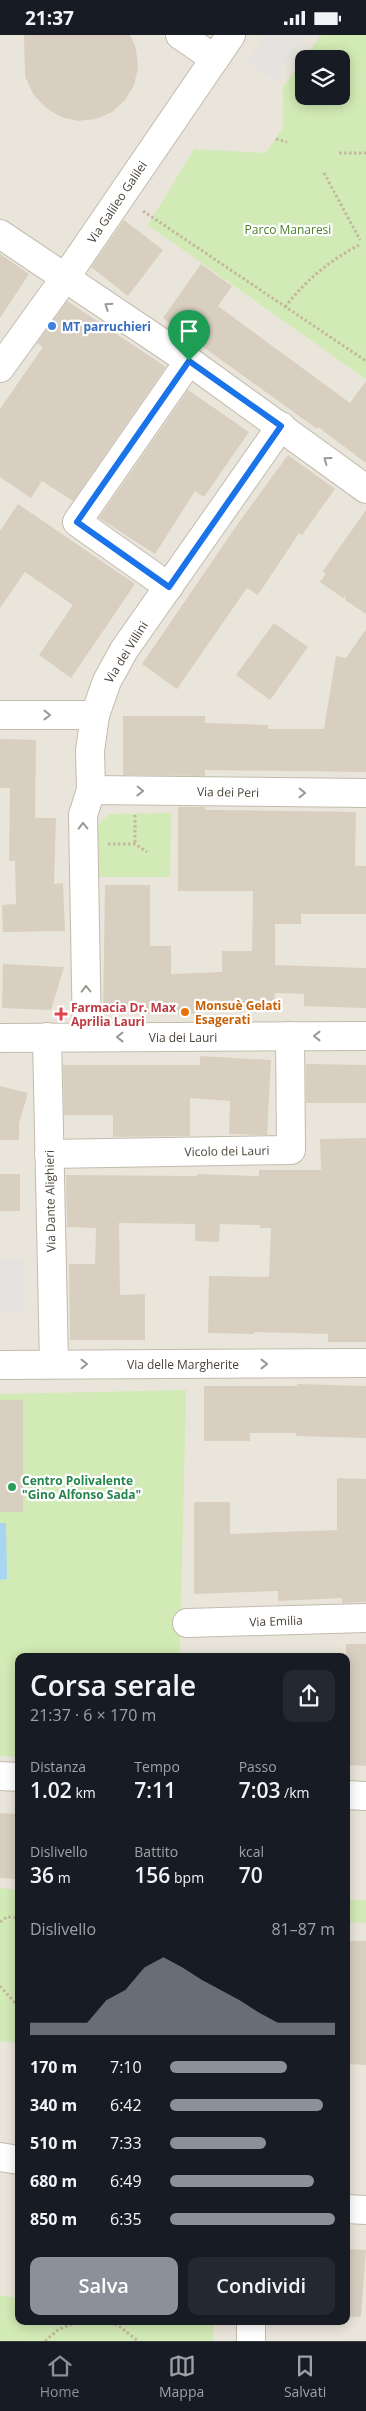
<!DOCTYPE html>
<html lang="it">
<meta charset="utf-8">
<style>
:root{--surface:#171b24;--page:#242831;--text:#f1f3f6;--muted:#9ea1a6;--line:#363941;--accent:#8c9099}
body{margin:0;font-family:"Open Sans",sans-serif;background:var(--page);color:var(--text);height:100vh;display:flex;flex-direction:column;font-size:19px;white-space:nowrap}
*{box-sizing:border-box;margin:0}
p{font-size:16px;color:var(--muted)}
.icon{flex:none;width:28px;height:28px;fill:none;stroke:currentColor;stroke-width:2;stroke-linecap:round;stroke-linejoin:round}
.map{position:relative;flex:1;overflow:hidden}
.drawer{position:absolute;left:15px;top:1618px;width:335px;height:672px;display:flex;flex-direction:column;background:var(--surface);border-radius:10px;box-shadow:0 2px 12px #0003}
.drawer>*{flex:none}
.tools{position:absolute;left:295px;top:15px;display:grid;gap:10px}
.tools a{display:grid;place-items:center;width:55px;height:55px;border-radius:10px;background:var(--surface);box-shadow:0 2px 12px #0003;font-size:25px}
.pin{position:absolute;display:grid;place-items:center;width:42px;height:42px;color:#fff;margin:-51px -21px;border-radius:50% 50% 50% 0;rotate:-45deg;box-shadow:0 0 5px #0007}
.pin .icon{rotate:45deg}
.round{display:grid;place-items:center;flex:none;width:52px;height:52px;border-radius:10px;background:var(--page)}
.headline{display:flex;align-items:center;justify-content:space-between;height:85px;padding:0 15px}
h1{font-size:28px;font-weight:600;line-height:38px}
.figures{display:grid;grid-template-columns:repeat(3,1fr);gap:8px;height:85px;padding:5px 15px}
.figures div{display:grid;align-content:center}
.figures b{font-size:21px;font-weight:600}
.figures small{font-size:14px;font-weight:400}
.figures p{font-size:14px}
.chart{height:140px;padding:10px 15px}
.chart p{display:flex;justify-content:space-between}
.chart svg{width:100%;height:90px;margin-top:5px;fill:var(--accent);opacity:.7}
.primary-button{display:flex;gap:10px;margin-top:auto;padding:10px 15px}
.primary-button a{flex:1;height:58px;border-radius:10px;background:var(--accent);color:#fff;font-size:20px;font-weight:600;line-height:58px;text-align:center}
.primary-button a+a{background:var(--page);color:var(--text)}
ul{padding:0 15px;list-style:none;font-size:16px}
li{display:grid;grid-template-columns:80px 60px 1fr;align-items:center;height:38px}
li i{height:12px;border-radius:6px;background:var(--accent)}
.status{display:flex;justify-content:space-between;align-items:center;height:35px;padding:0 25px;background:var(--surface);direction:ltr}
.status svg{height:14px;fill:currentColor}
.dock{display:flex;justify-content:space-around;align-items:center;height:70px;border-top:1px solid var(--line);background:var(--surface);font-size:14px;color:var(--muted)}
.dock a{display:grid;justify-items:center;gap:2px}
.dock .active{color:var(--accent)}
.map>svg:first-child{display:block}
</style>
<div class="status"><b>21:37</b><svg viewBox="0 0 49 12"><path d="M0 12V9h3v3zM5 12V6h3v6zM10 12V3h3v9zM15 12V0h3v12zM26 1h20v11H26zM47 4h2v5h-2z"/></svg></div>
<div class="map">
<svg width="366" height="2306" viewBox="0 0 366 2306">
<rect width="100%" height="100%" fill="#f6f3ec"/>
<path fill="#eae5da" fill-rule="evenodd" d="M0 0H366V2306H0ZM304 24H341V61H304ZM19 1621H346V2286H19Z"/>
<g fill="#d2eab5">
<path d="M321 0H366V344L148 190 194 114 266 118 283 92V52L304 24V61H341V24H304Z"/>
<path d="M171 778 170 842H99L98 790 109 779Z"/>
<path d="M186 1355 180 1621H19V1722L0 1721V1359Z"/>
<path d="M0 1853 19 1855V2008L0 2006Z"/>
<path d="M366 1865V1888L346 1887V1866Z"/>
<path d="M0 2260 19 2263V2286H234V2288H214L213 2306H0Z"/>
</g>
<g fill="#e5e3e0">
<path d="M265 0H307L275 46 247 26Z"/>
<path d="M0 1224H24V1277L0 1276Z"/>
</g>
<path fill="#a9d4f2" d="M0 1488H6L7 1544 0 1545Z"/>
<g fill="#d8cfc1">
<path d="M24 0H130L136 13 138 33 134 50 125 65 112 77 96 84 78 86 61 82 46 73 33 59 25 41Z"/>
<path d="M124 185 163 215 128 261 91 232Z"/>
<path d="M0 219 29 239 0 283Z"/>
<path d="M201 229 232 251 218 271 350 368 366 346V428L318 392 317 394 163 283Z"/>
<path d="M67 266 166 332 73 466 42 446 31 463 0 442V374L43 312 37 308Z"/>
<path d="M188 355 249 397 204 462 195 456 155 519 99 483Z"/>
<path d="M288 420 335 454 302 500 299 498 258 560 247 553 177 654 142 629 237 490Z"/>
<path d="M18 469 135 549 71 643 39 620 73 570 25 537 0 573V496Z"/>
<path d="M366 475V579L345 565 346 560 343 563 320 547 326 539 323 536Z"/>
<path d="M274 588 308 612 270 665 236 640Z"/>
<path d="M366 594V737L205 735V741L123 740V681H205V688L268 690V694H324L336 621 346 623Z"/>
<path d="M0 704 36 705 35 783H56L54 849 63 848 65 896 3 897 2 870 16 869 15 826H9L10 753H0Z"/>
<path d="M178 772H205V775H218L356 777 355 831H366V879H301V889H275V930L366 933V973L304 971V959L275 958 274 973 203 972V979H103L105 850H150V911H171V939L222 937V916H252L253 856H178Z"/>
<path d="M3 929 64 932 51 975 2 973Z"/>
<path d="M200 1021 271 1025 267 1100 229 1099 230 1066 190 1063V1101L113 1102V1080H64L63 1030H200Z"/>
<path d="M306 1029 366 1030V1068H306Z"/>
<path d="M0 1051 28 1058 19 1088V1105H0Z"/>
<path d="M366 1103V1307H328V1299L254 1297V1299L208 1298 209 1241 269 1242 271 1193H260V1190L220 1189 219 1207 195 1206V1189L119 1188 120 1260 145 1259V1305H70L69 1229H95L96 1193 67 1192 66 1140 197 1141V1139L259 1141V1135H321L320 1104Z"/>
<rect x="0" y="1139" width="20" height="37"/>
<path d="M297 1349 366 1351V1403L296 1401V1398H250V1406H204V1351H297Z"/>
<rect x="0" y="1365" width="23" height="112"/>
<path d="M337 1443 366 1444V1567L342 1568V1563L278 1566V1556L194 1559V1467H230V1499L337 1495Z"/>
<path d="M346 1609H366V1731L346 1730Z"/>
<path d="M0 1778 19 1779V1844L0 1843Z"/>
<path d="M349 1906H366V2030L346 2029V1953Z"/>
<path d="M346 2214 366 2215 361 2282H346Z"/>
</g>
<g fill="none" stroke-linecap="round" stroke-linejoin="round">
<g stroke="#c2bbae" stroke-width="30">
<g id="street">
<path d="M180 0 215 24"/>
<path d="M0 199 189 326 366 454"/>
<path d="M0 333 65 243 231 0"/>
<path d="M169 552 77 487 189 326"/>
<path d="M0 680H95"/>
<path d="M91 755 366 758"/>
<path d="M47 1002 54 1329"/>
<path d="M87 1002 83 780 91 755 90 716 95 680 107 646 124 615 281 391"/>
<path d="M0 1003 366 1001"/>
<path d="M49 1119 291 1115 290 1001"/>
<path d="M0 1330 366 1328"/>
<path d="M187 1588 366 1583"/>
<path d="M0 1741 19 1742"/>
<path d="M346 1760 366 1761"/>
<path d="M0 2122 19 2125"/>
<path d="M346 2174 366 2175"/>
<path d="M251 2306V2286"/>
</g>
</g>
<g stroke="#c4b79f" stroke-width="3" stroke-dasharray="2.5 2.5" stroke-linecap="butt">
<path d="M276 104 287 107"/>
<path d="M339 118H366"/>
<path d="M324 138 360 205"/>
<path d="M143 176 366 326"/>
<path d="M285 272C306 245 329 226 359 210"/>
<path d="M135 780V809"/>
<path d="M108 809H135L147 817"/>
<path d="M0 1887 7 1882 19 1883"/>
<path d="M0 1951 19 1972"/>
<path d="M105 2286 119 2291 138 2306"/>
<path d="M45 2306 59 2294 81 2286"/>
</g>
<use href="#street" stroke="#fff" stroke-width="28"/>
</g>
<defs><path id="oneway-chevron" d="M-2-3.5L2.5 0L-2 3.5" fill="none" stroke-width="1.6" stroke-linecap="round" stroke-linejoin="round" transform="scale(1.25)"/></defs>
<g stroke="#9c9892">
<use href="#oneway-chevron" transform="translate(108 271) rotate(-146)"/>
<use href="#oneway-chevron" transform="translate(327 425) rotate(-144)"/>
<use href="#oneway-chevron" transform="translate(47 680)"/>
<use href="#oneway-chevron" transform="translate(140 756) rotate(1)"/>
<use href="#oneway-chevron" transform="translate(302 758) rotate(1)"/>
<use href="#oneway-chevron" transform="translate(83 791) rotate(-91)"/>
<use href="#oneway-chevron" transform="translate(86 954) rotate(-91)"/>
<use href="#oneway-chevron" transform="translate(317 1001) rotate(180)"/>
<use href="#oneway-chevron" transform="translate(120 1002) rotate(180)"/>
<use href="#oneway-chevron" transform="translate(84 1329)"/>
<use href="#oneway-chevron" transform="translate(264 1329)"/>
</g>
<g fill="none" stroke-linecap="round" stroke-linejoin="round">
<g stroke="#fff" stroke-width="10">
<path id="route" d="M189 326 281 391 169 552 77 487Z"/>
</g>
<use href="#route" stroke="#1a73e8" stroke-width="6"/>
</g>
<circle fill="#3f7fe0" stroke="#fff" stroke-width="2" cx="52" cy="291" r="5"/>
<circle fill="#e8710a" stroke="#fff" stroke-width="2" cx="185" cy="977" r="5"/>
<path fill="#e0444e" stroke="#fff" stroke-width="2" d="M58.5 971.5h5v5h5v5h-5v5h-5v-5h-5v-5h5z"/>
<circle fill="#2e9e5b" stroke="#fff" stroke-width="2" cx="12" cy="1452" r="5"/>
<g text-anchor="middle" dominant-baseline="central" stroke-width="4.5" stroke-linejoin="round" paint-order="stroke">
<g font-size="12" fill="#4b4439" stroke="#fff">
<text transform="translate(117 167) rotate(-56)">Via Galileo Galilei</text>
<text transform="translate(126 617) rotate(-58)">Via dei Villini</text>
<text transform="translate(228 757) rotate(1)">Via dei Peri</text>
<text x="183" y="1002">Via dei Lauri</text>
<text transform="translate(227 1116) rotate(-1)">Vicolo dei Lauri</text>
<text transform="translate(50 1166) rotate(-91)">Via Dante Alighieri</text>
<text x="183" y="1329">Via delle Margherite</text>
<text transform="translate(276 1586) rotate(-2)">Via Emilia</text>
</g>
<g font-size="12" fill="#4a7f2a" stroke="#fff">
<text x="288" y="194">Parco Manaresi</text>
</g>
<g font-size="12" font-weight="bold" fill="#366cbe" stroke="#fff" text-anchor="start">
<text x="62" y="291">MT parruchieri</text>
</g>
<g font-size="12" font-weight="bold" fill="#c56008" stroke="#fff" text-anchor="start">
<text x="195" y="970">Monsuè Gelati<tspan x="195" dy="14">Esagerati</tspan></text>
</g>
<g font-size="12" font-weight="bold" fill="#be3a42" stroke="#fff" text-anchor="start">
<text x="71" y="972">Farmacia Dr. Max<tspan x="71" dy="14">Aprilia Lauri</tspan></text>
</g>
<g font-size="12" font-weight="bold" fill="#27864d" stroke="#fff" text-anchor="start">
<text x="22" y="1445">Centro Polivalente<tspan x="22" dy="14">"Gino Alfonso Sada"</tspan></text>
</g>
</g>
</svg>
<div class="tools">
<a><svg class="icon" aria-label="layers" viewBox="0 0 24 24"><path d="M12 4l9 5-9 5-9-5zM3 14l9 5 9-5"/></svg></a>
</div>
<div class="pin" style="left:189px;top:326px;background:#1e9e55"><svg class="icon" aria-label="arrive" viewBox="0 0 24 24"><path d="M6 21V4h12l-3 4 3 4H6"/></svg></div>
<section class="drawer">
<div class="headline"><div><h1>Corsa serale</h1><p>21:37 · 6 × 170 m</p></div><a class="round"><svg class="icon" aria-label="share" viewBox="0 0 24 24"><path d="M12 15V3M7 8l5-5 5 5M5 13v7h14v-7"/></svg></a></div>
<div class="figures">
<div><p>Distanza</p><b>1.02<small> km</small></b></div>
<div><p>Tempo</p><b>7:11</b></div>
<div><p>Passo</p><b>7:03<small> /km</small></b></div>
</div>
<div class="figures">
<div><p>Dislivello</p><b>36<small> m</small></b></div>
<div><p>Battito</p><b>156<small> bpm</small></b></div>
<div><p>kcal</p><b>70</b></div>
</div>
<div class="chart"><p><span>Dislivello</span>81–87 m</p>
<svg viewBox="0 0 160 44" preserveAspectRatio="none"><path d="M0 44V38L10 38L20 38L30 38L40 27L50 22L60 11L70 6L80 11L90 17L100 22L110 27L120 33L130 38L140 38L150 38L160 38V44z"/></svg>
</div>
<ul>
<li><b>170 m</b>7:10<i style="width:71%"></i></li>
<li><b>340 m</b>6:42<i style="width:93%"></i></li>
<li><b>510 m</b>7:33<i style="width:58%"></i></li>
<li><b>680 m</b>6:49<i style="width:87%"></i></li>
<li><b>850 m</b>6:35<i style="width:100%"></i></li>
</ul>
<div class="primary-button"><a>Salva</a><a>Condividi</a></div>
</section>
</div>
<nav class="dock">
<a class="active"><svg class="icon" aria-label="home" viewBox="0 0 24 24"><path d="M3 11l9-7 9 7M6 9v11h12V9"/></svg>Home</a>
<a><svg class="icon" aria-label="map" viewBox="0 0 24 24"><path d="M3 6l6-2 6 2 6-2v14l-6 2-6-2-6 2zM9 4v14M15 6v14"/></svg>Mappa</a>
<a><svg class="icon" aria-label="saved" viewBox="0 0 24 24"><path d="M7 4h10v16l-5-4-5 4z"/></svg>Salvati</a>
</nav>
